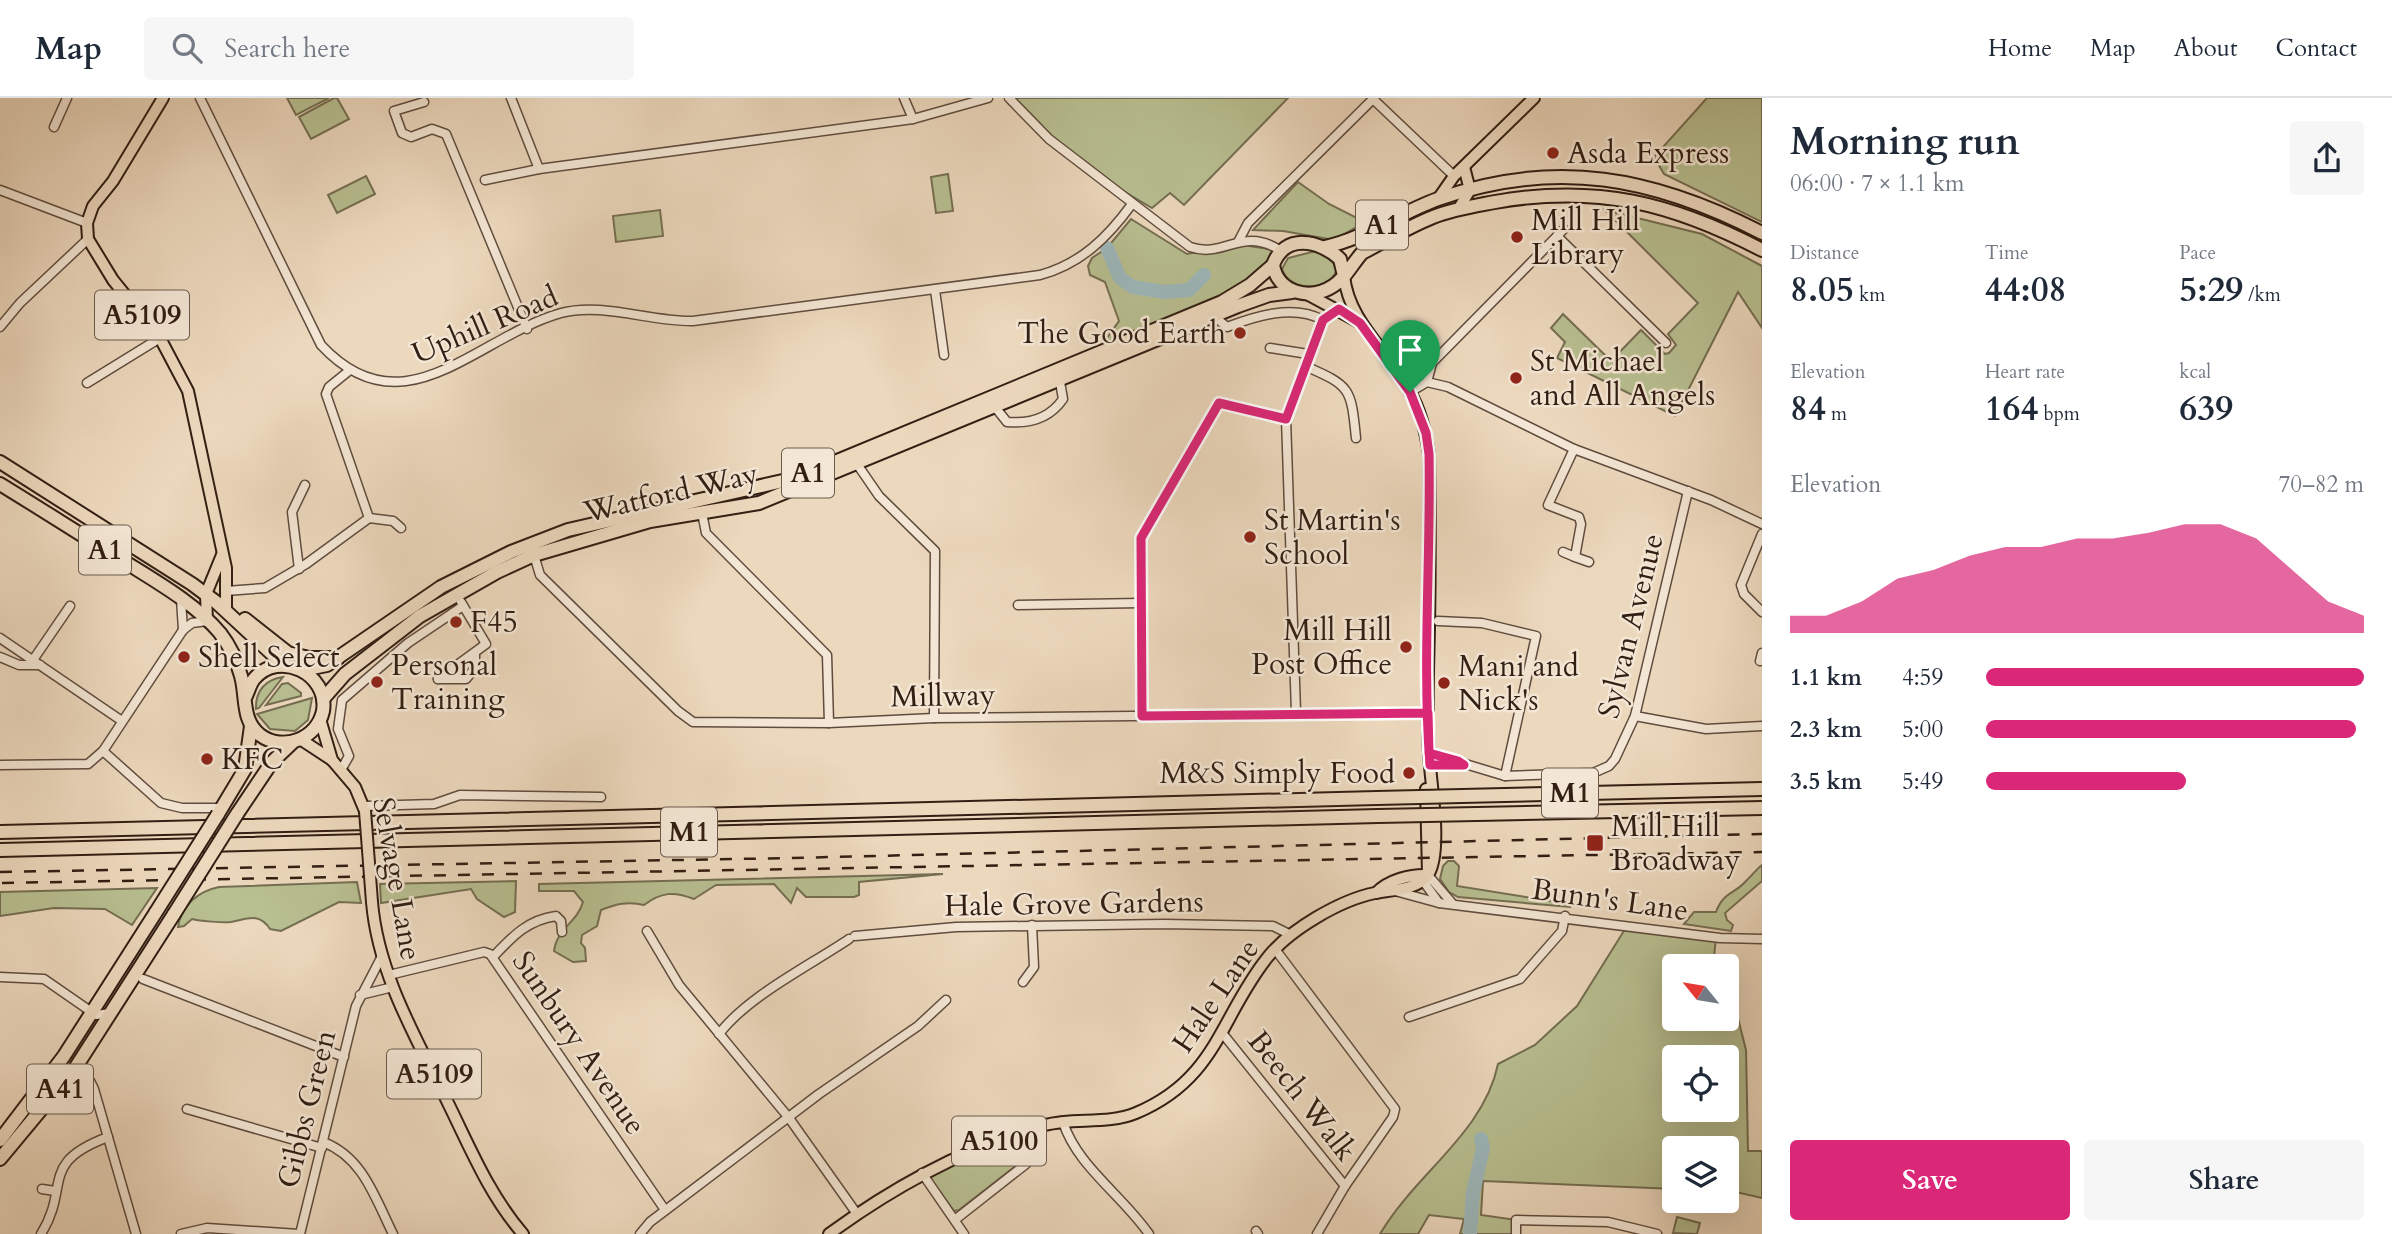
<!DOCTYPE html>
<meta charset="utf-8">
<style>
:root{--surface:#fff;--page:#f6f6f7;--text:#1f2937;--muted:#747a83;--line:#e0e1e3;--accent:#db2777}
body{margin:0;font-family:Cardo,serif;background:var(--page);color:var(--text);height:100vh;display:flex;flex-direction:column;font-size:26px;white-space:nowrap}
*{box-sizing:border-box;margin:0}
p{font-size:23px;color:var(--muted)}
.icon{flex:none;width:38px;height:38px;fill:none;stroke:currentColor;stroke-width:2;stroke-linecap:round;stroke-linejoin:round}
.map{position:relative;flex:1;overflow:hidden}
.details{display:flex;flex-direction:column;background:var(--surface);width:630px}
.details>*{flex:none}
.needle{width:46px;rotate:300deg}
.controls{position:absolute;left:1662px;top:856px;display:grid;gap:14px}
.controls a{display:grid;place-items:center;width:77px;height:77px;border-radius:7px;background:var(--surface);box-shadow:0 7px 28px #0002;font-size:35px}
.pin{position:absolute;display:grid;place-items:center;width:60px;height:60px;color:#fff;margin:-72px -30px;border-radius:50% 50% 50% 0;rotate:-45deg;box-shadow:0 0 7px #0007}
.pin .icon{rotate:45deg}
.round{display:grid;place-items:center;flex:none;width:74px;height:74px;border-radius:7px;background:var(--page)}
.headline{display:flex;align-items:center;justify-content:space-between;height:119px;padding:0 28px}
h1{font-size:38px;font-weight:800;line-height:52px}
.figures{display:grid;grid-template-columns:repeat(3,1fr);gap:10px;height:119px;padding:7px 28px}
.figures div{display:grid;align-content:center}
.figures b{font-size:35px;font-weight:800}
.figures small{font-size:19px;font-weight:400}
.figures p{font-size:19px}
.chart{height:196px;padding:14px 28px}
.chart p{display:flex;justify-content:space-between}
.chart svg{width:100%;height:126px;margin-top:7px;fill:var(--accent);opacity:.7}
.button{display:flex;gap:14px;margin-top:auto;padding:14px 28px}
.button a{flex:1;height:80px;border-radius:7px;background:var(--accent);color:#fff;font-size:28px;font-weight:800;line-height:80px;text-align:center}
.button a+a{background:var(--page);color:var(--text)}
ul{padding:0 28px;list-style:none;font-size:23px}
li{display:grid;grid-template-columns:112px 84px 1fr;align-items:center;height:52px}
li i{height:18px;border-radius:9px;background:var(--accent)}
header{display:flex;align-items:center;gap:42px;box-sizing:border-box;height:98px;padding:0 35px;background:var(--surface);border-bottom:2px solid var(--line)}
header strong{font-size:33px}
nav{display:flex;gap:38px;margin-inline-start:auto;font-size:24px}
.search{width:490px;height:63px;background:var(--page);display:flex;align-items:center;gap:18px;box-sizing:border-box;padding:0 24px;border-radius:7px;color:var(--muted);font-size:26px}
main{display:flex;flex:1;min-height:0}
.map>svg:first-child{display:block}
</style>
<header>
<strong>Map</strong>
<div class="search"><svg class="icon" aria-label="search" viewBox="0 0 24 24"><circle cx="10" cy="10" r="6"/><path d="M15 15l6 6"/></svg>Search here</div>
<nav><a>Home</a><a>Map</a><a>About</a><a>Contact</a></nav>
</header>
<main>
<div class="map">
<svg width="1762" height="1136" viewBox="0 0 1762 1136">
<rect width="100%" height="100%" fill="#ecd8bd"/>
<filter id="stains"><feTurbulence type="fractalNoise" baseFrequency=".00286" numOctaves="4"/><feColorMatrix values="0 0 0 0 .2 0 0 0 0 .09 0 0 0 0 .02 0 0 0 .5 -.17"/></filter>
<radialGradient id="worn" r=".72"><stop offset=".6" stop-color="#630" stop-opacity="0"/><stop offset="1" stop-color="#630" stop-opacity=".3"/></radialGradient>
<g fill="#b8bf91" stroke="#756e52" stroke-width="2" fill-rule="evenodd">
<path d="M287 0H329L296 17Z"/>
<path d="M334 0H337L349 21 311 41 299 19Z"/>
<path d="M1009 0H1288L1184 107 1170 95 1152 110 1083 69Z"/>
<path d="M1707 0H1762V124L1664 76 1654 59Z"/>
<path d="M948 76 953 113 936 115 931 79Z"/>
<path d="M366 78 375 96 337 115 328 97Z"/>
<path d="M1298 84 1329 106 1365 124 1334 142 1283 133 1253 132Z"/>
<path d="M660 112 663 138 616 144 613 118Z"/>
<path d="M1605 112 1702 136 1762 168V230L1738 194 1675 318 1557 260 1565 244 1551 230 1563 216 1611 263 1641 232 1665 256 1669 255 1676 247 1668 236 1698 205Z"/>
<path d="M1131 121 1187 156 1236 146 1281 153 1250 187 1097 254 1119 223 1105 184 1090 177 1088 168 1092 160 1107 150Z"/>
<path d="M1316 153 1330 160 1337 171C1329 195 1289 194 1282 171L1288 160Z"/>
<path d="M283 579 259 610 256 611C255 593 266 581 283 579Z"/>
<path d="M288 585 301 595V598L266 607 282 586Z"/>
<path d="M312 600 308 622 295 633 270 631 257 616Z"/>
<path d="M1448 763H1454L1459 768 1457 788 1570 806V809L1458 799 1449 794 1440 781 1443 768Z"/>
<path d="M1762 767V783L1725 815 1727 822 1733 827 1731 833 1684 826 1694 814H1716C1723 794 1735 796 1746 783 1752 777 1756 772 1762 767Z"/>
<path d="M943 776 859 784V797L854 799H806L797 790 791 805 774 786 716 787 694 801C674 793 661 794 644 807 628 803 616 806 601 812L597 828 582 837 581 845 585 850 586 863 573 864 554 853C557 830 577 825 583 804L574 793H539V786Z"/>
<path d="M516 783 515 814 504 819 477 801 471 791 381 805 380 786Z"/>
<path d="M357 784 361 805 339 804 281 833 270 831C259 814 247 821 231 824 224 825 199 823 192 821L184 828 178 829C181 807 199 793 219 789Z"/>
<path d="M157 790 132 827 105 811 54 810 0 818V794Z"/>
<path d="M1627 828 1716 840 1713 868H1675V920H1727L1728 881 1746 952 1748 1053H1762V1100L1727 1092V1050H1675V1091L1483 1083 1481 1117 1517 1122V1136H1460L1464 1121 1429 1117 1418 1136H1380C1415 1076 1484 1035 1498 966L1535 947 1577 908ZM1675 959H1727V1012H1675Z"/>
<path d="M1024 1041 1026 1057 1021 1064 959 1112 954 1113 931 1082 932 1075Z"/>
<path d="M1677 1119 1700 1125 1697 1136 1673 1135Z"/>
</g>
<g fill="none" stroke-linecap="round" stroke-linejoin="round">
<g stroke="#9db8bb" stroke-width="14">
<path d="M1107 150 1120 180 1133 189 1165 194 1189 192 1204 177"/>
<path d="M1470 1136 1473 1095 1483 1050 1481 1041"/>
</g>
<g stroke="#604c3e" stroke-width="11">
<g id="minor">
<path d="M200 0 321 247C404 336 476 239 561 215 602 204 651 224 693 223L1040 177C1081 166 1108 139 1132 106"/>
<path d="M511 0 539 71"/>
<path d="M904 0 913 21"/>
<path d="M1009 0 1049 41 1190 149C1225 161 1242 127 1281 153"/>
<path d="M1373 1 1454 78"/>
<path d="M424 4 394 13 402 35 411 39 432 31 446 36 527 231"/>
<path d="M54 29 67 0"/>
<path d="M485 82 539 71 913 21 988 0"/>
<path d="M0 92 87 125"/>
<path d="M1557 138 1666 245"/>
<path d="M1238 144 1248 125 1374 0"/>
<path d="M935 192 944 257"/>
<path d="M1215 219 1227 229C1256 218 1293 206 1323 222"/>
<path d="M0 229 20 205 88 141"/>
<path d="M1270 250 1308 256"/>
<path d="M1305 268C1351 288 1351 290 1356 340"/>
<path d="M1427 284 1432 265 1564 131"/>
<path d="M87 285 160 240"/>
<path d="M1410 294 1427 284 1448 289 1574 351 1711 402 1762 426"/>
<path d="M995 309 1007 324C1030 326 1050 320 1063 301L1060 284"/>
<path d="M1574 351 1548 407 1579 419 1581 426 1575 459 1589 464"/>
<path d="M857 366 879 398 935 453 934 620"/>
<path d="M702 415 706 435 827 557 829 625"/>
<path d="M369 420 393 423 401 430"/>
<path d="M1762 436 1741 487 1744 496 1762 514"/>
<path d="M1563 454 1575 459"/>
<path d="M534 457 540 477 678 613 693 624 829 625 934 620 1428 615"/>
<path d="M299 471 292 414 305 387"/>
<path d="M226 493 265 490 306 466 369 420 326 296 329 289 350 272"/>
<path d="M181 501 183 532"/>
<path d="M1018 507 1141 505"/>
<path d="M1438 523 1482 525 1536 538 1505 678"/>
<path d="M0 540 122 623"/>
<path d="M0 559 19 567H40"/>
<path d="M33 562 70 508"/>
<path d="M1760 563 1762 555"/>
<path d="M438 581 486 546 461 504"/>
<path d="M438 581H466L475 570V557"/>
<path d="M1296 614 1286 321 1323 222 1339 211"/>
<path d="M1142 618 1141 440 1219 305 1286 321"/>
<path d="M1635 618 1706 631 1762 628"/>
<path d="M103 653 161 705 182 710H222"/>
<path d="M1429 655 1505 678 1593 675 1609 668 1615 661 1635 618 1688 393"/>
<path d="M0 667 88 666 103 653 183 532 192 525 207 523"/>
<path d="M1430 667H1463"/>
<path d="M341 672 349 658 338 631 342 602 408 545 463 508"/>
<path d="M365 708 434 706 460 697 601 699"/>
<path d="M1428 777 1426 787 1439 805 1720 840 1762 841"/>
<path d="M1428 777 1452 805"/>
<path d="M1395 793 1439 805"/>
<path d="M647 833 679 887 789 1020 857 1116"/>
<path d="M855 838 956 829 1164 826 1273 828 1291 837"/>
<path d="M1275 851 1395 1011 1393 1019 1345 1088 1317 1136"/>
<path d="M493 859C512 839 527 822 556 818L561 823 562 834"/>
<path d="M389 877 484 854 490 856 665 1112"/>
<path d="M0 879 44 881 96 917 111 915"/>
<path d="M143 881 344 959"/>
<path d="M1023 884 1034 869 1032 827"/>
<path d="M360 897 393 889"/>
<path d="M1409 919 1520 881 1562 833 1565 818"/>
<path d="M719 936C748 898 809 868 849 841"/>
<path d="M1223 936 1345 1088"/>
<path d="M74 972 90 983 94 991 136 1136"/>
<path d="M187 1011 322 1050"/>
<path d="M1063 1024C1077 1068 1122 1097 1149 1136"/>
<path d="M323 1044C363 1059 375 1100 393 1136"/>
<path d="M922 1075 964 1136"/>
<path d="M42 1091 55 1093"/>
<path d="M956 1121 1026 1066 1032 1056 1029 1032"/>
<path d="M1256 1133 1258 1136"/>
<path d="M41 1136C71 1088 38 1065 108 1039"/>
<path d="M181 1136 207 1130 299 1136"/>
<path d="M300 1136 356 908 382 858"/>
<path d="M640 1136 650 1124 819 996 918 928 946 902"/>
<path d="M1516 1136V1122L1608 1124 1657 1136"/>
</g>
</g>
<g stroke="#321e13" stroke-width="14">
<g id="major">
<path d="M163 0 113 83 93 108 87 125 88 141 113 182 160 240 188 293 226 470V512"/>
<path d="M1438 101 1454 78 1534 0"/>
<path d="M1459 110 1470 92 1464 69"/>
<path d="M1307 196 1357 223"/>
<path d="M207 523 206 496 222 457"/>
<path d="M320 621 332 662 355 689 365 713"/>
<path d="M300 641 332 662"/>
<path d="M1426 691 1428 776"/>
<path d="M1376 795C1388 782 1411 776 1428 777"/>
<path d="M372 804C378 877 418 943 449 1007 471 1052 490 1098 523 1136"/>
<path d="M829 1136C895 1088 965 1049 1045 1027 1074 1019 1107 1027 1136 1015 1217 981 1220 919 1267 860 1289 832 1340 802 1375 795 1391 792 1418 792 1428 777 1442 756 1432 693 1430 668 1426 622 1428 576 1429 530 1430 472 1430 414 1429 356 1426 335 1421 313 1410 294 1389 253 1349 225 1344 178"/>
</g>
</g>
<g stroke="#321e13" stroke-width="16">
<g id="highway">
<path d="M1325 149C1366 140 1399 115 1438 101 1556 60 1654 79 1762 135"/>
<path d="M1344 178 1340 161C1320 142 1284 135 1273 167 1278 195 1310 203 1333 188 1345 181 1352 166 1362 155 1385 143 1408 129 1433 119 1453 111 1474 108 1495 104 1596 86 1672 105 1762 152"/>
<path d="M0 364 192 486 216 504 284 567"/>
<path d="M0 386C41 411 81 437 122 462 155 483 195 505 220 535 230 548 237 563 241 578 247 599 241 622 260 637 283 654 317 641 323 613 329 576 279 551 254 581 250 586 248 594 245 600"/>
<path d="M245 521 288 555 309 560H338"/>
<path d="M302 572 327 567 441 489 511 454 568 432 796 380 1222 204 1250 187 1273 167"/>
<path d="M323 601 345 576 420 518 497 474 534 457 650 423 759 405 1238 208 1269 197 1292 194"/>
<path d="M218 716 245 671 251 628"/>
<path d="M237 716 272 664 292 645"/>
<path d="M0 734 1377 700"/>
<path d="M0 752 1378 718"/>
<path d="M0 1042 64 958 156 814"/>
<path d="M0 1061 74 972 174 816"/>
</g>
</g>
<use href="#minor" stroke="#f3e6d4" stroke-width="8"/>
<use href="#major" stroke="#ecd8bd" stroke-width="10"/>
<use href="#highway" stroke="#ecd8bd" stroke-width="12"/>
<g stroke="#321e13" stroke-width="2.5" stroke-dasharray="12 12" stroke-linecap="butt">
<path d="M0 774 792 760 1762 736"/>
<path d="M2 785 1762 754"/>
</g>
<g stroke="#321e13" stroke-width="14" stroke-linecap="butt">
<path id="major-bridge" d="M365 713 372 804"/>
</g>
<g stroke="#321e13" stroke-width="16" stroke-linecap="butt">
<g id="highway-bridge">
<path d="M1377 700 1762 691"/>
<path d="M1378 718 1762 710"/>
<path d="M156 814 218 716"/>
<path d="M174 816 237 716"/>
</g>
</g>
<use href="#major-bridge" stroke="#ecd8bd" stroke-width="10"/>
<use href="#highway-bridge" stroke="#ecd8bd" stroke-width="12"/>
</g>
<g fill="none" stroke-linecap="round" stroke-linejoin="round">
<g stroke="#fff" stroke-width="14">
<path id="route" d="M1410 294 1360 225 1339 211 1323 222 1286 321 1219 305 1141 440 1142 618 1428 615 1429 655 1458 663 1464 667H1430C1422 564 1431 459 1429 356L1426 335 1410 294"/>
</g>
<use href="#route" stroke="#db2777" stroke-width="9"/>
</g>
<g fill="#8f2418" stroke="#f3e6d4" stroke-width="2.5">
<circle cx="1553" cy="55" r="7"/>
<circle cx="1517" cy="139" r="7"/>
<circle cx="1240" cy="235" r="7"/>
<circle cx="1516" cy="280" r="7"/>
<circle cx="1250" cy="439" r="7"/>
<circle cx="456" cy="524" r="7"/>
<circle cx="1406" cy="549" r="7"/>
<circle cx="184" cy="559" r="7"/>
<circle cx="377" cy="584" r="7"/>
<circle cx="1444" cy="585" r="7"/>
<circle cx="207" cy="661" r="7"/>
<circle cx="1409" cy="675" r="7"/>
<rect x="1586" y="736" width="18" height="18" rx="3.5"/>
</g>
<g text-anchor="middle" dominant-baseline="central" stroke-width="5" stroke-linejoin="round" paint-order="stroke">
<g fill="#f3e6d4" stroke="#6c5a4d" stroke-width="2">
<rect x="1356" y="102.5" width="52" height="49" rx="5"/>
<rect x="95" y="192.5" width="94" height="49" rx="5"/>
<rect x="782" y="350.5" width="52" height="49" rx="5"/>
<rect x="79" y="427.5" width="52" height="49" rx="5"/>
<rect x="1542" y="670.5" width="56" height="49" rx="5"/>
<rect x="661" y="709.5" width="56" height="49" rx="5"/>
<rect x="387" y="951.5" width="94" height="49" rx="5"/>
<rect x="27" y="966.5" width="66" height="49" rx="5"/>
<rect x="952" y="1018.5" width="94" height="49" rx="5"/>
</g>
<g font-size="28" font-weight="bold" fill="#321e13">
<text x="1382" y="127">A1</text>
<text x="142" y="217">A5109</text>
<text x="808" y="375">A1</text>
<text x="105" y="452">A1</text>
<text x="1570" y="695">M1</text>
<text x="689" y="734">M1</text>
<text x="434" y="976">A5109</text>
<text x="60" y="991">A41</text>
<text x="999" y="1043">A5100</text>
</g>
<g font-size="30" fill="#321e13" stroke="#f3e6d4" text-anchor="start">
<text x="1567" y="55">Asda Express</text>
<text x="1531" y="122">Mill Hill<tspan x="1531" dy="34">Library</tspan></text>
<text x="1226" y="235" text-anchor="end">The Good Earth</text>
<text x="1530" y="263">St Michael<tspan x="1530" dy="34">and All Angels</tspan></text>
<text x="1264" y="422">St Martin's<tspan x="1264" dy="34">School</tspan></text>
<text x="470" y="524">F45</text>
<text x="1392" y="532" text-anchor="end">Mill Hill<tspan x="1392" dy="34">Post Office</tspan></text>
<text x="198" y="559">Shell Select</text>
<text x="391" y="567">Personal<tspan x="391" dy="34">Training</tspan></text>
<text x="1458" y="568">Mani and<tspan x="1458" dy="34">Nick's</tspan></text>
<text x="221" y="661">KFC</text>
<text x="1395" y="675" text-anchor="end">M&amp;S Simply Food</text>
<text x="1611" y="728">Mill Hill<tspan x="1611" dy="34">Broadway</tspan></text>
</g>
<g font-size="30" fill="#321e13" stroke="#f3e6d4">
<text transform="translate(485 227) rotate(-23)">Uphill Road</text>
<text transform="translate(671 395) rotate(-13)">Watford Way</text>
<text transform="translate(1631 528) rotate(-76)">Sylvan Avenue</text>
<text transform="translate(943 598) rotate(-1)">Millway</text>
<text transform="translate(397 781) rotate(80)">Selvage Lane</text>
<text transform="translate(1610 802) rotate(8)">Bunn's Lane</text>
<text transform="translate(1074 806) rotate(-1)">Hale Grove Gardens</text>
<text transform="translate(1216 898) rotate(-56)">Hale Lane</text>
<text transform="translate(579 945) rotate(56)">Sunbury Avenue</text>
<text transform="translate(1302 998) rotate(52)">Beech Walk</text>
<text transform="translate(307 1011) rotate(-76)">Gibbs Green</text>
</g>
</g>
<rect width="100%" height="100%" filter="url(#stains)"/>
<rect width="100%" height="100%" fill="url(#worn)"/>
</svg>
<div class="controls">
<a><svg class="needle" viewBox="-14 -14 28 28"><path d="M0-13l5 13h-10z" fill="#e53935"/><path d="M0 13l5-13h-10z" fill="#747a83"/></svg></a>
<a><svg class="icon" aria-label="locate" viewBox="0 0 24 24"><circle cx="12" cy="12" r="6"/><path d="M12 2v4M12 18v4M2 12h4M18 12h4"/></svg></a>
<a><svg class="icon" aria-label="layers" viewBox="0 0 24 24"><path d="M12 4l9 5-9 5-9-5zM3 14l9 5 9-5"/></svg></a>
</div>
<div class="pin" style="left:1410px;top:294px;background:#1e9e55"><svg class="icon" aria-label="arrive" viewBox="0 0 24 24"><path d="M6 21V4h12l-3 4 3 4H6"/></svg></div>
</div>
<section class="details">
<div class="headline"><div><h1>Morning run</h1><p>06:00 · 7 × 1.1 km</p></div><a class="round"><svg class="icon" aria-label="share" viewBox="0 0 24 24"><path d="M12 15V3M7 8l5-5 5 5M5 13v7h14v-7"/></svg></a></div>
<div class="figures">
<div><p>Distance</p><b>8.05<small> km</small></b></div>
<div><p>Time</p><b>44:08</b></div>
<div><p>Pace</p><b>5:29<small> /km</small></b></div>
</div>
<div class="figures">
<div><p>Elevation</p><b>84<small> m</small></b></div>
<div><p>Heart rate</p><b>164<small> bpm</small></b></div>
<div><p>kcal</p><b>639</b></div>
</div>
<div class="chart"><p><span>Elevation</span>70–82 m</p>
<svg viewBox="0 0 160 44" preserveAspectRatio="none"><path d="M0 44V38L10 38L20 33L30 25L40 22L50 17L60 14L70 14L80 11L90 11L100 9L110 6L120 6L130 11L140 22L150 33L160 38V44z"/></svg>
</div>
<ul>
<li><b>1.1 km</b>4:59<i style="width:100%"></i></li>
<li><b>2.3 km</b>5:00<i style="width:98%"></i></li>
<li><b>3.5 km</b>5:49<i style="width:53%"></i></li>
</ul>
<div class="button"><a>Save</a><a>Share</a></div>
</section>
</main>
